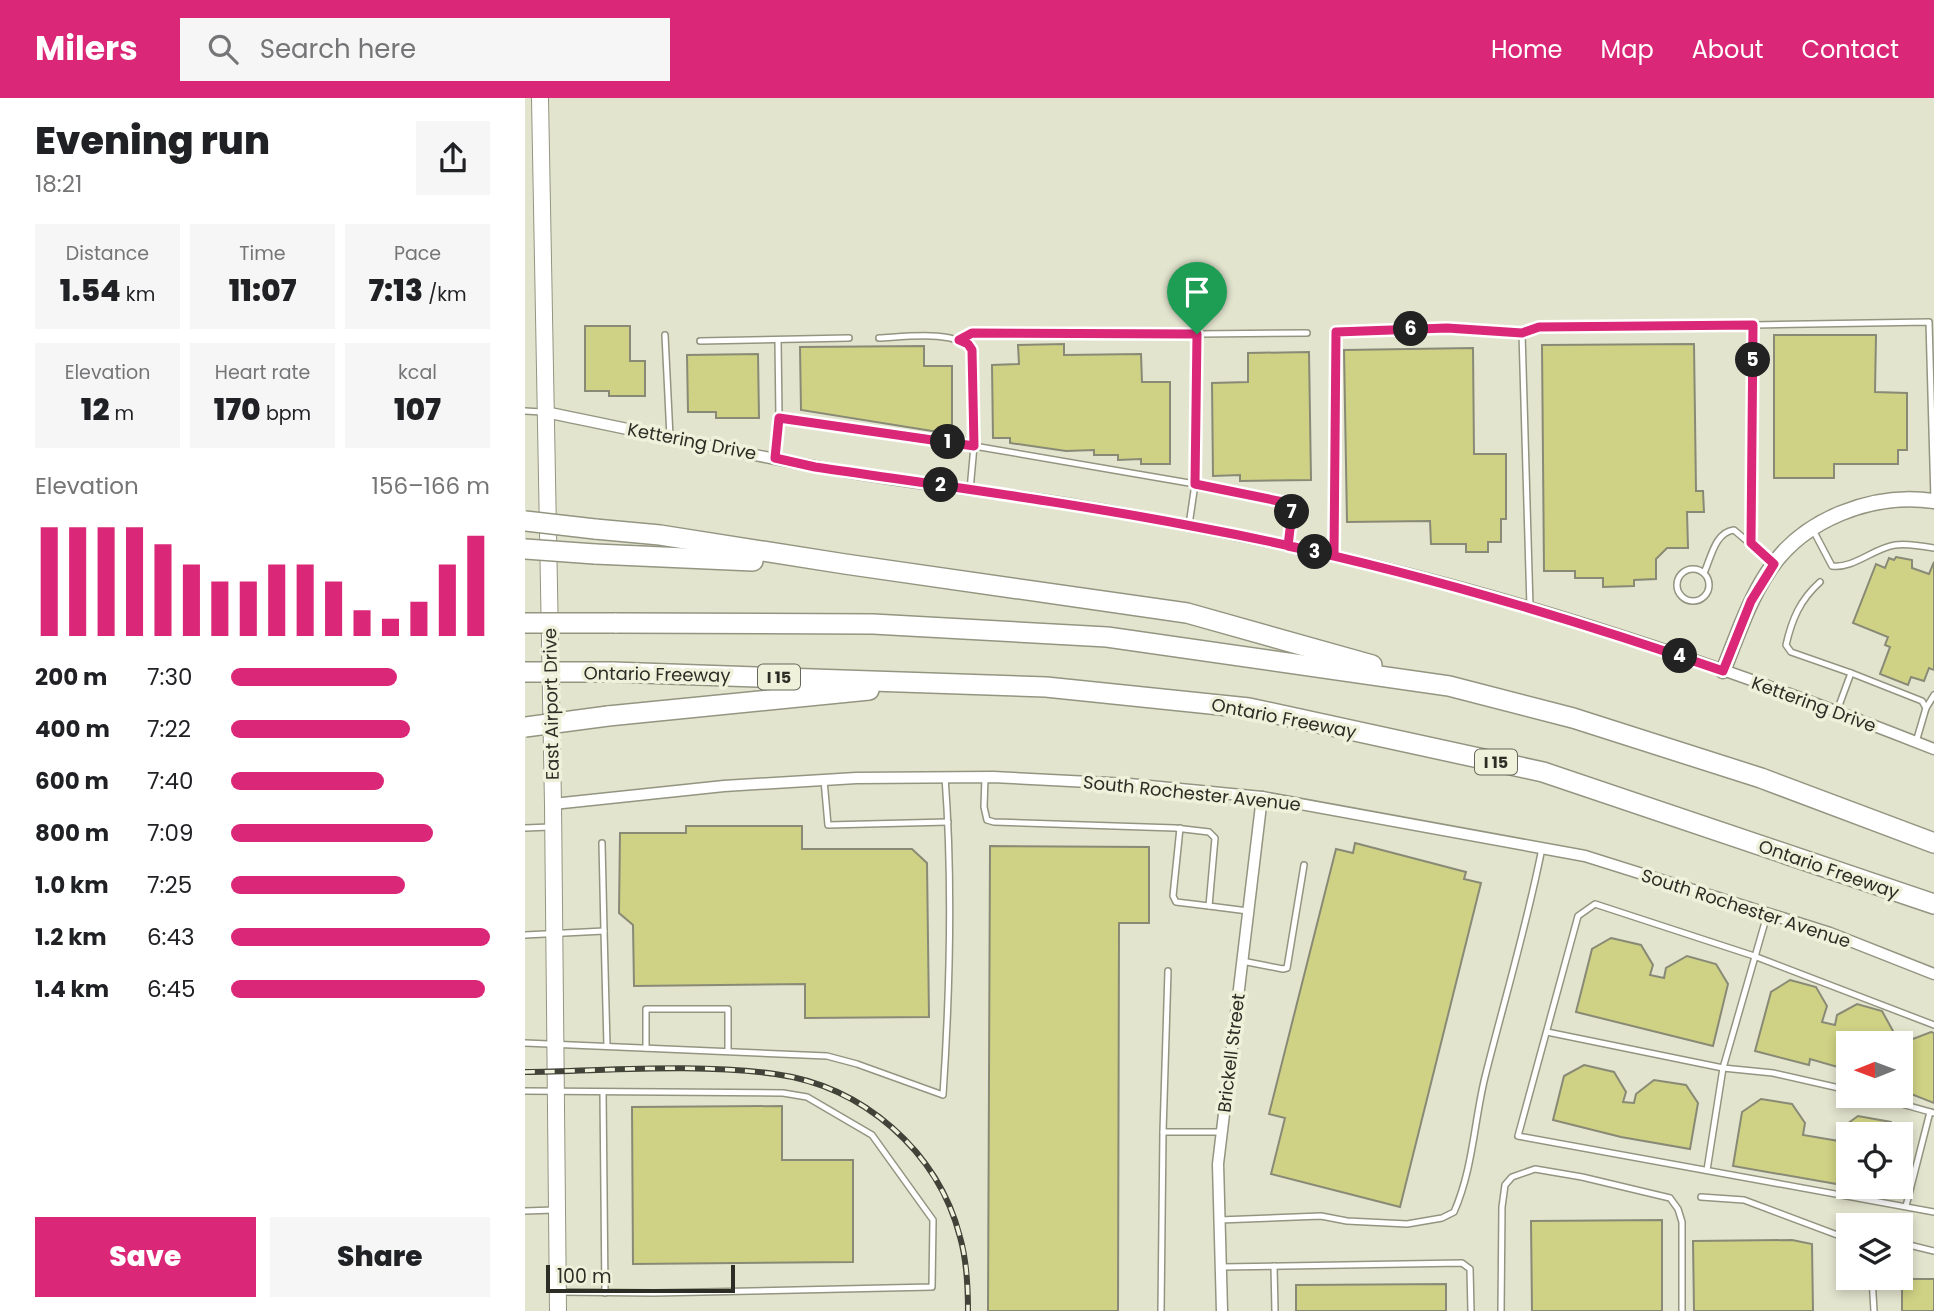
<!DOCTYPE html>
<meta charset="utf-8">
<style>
:root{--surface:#fff;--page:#f6f6f6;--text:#202124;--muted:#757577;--accent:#db2777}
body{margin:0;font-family:Poppins,sans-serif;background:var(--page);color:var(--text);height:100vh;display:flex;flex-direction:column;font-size:26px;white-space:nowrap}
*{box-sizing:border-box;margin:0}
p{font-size:23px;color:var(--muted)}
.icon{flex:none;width:38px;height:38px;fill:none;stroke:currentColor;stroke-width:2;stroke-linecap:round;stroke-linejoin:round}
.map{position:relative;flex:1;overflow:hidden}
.side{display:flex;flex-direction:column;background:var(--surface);width:525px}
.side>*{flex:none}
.needle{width:46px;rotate:269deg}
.buttons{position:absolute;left:1311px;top:933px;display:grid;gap:14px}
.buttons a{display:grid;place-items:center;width:77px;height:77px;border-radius:0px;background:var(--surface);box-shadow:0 4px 10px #0003;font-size:35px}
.scale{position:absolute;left:21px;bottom:18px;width:189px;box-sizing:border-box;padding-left:7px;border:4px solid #2c2d25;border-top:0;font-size:19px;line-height:24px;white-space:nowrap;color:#2c2d25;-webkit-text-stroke:5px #f0f1db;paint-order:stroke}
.pin{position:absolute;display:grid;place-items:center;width:60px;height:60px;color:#fff;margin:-72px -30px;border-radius:50% 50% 50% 0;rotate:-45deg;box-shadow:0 0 7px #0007}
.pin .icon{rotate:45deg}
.km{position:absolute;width:35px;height:35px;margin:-18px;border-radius:50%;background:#222;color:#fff;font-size:19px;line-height:35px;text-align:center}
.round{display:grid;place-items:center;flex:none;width:74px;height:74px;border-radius:0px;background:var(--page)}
.summary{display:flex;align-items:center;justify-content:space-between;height:119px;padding:0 35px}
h1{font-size:38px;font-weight:800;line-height:52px}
.stats{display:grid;grid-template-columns:repeat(3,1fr);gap:10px;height:119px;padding:7px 35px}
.stats div{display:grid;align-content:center;border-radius:0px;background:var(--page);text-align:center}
.stats b{font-size:30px;font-weight:800}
.stats small{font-size:19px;font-weight:400}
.stats p{font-size:19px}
.chart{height:196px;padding:14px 35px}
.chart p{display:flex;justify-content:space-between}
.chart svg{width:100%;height:126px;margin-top:7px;stroke:var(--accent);stroke-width:6}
.button{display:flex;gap:14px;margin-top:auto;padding:14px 35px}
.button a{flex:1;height:80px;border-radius:0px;background:var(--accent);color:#fff;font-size:28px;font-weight:800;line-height:80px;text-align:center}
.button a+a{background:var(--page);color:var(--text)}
ul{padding:0 35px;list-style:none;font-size:23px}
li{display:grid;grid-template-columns:112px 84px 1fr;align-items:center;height:52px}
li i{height:18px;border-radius:9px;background:var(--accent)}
header{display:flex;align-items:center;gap:42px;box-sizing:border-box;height:98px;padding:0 35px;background:var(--accent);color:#fff}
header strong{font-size:33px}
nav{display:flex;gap:38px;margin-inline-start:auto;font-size:24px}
.search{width:490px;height:63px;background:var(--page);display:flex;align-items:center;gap:18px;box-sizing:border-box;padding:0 24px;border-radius:0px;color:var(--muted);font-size:26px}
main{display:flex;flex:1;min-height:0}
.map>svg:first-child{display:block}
</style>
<header>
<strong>Milers</strong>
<div class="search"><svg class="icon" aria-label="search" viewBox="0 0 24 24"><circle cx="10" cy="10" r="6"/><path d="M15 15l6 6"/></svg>Search here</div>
<nav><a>Home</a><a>Map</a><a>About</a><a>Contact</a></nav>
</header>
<main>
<section class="side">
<div class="summary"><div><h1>Evening run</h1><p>18:21</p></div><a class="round"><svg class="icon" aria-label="share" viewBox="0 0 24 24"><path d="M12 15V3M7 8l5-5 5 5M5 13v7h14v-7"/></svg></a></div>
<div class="stats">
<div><p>Distance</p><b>1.54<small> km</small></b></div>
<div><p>Time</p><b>11:07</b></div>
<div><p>Pace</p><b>7:13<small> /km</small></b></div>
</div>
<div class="stats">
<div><p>Elevation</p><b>12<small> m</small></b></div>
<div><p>Heart rate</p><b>170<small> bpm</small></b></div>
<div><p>kcal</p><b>107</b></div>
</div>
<div class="chart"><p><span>Elevation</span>156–166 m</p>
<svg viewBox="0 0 160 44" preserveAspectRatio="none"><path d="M5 44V6M15 44V6M25 44V6M35 44V6M45 44V12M55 44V19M65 44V25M75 44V25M85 44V19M95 44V19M105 44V25M115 44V35M125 44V38M135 44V32M145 44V19M155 44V9"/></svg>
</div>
<ul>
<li><b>200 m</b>7:30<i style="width:64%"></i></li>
<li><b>400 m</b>7:22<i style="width:69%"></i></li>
<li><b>600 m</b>7:40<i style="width:59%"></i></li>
<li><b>800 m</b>7:09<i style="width:78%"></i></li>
<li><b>1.0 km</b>7:25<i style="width:67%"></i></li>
<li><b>1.2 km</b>6:43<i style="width:100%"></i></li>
<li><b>1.4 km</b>6:45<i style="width:98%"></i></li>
</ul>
<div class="button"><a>Save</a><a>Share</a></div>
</section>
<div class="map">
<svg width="1409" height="1213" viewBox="0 0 1409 1213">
<rect width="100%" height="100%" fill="#e3e4ce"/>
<g fill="#cfd284" stroke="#898a76" stroke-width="2">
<path d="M60 228H105V263H120V298H84V293H60Z"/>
<path d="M1249 237H1351L1350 294 1382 295V352H1373V366H1309V380H1249Z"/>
<path d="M539 246V257L616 256 617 284H645V366H616V361L593 362V357H569V352L541 353 485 345V340H468L467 267 494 266 493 247Z"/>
<path d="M1169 246 1171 393H1178L1179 414H1162L1163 450H1142L1131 461V481L1109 482V488L1078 489V480H1050V473H1019L1017 247Z"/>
<path d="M399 248V268H427V332L407 333 276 312 275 249Z"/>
<path d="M948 250 949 356H981V421H976V444H963V454H941V446H906L905 423 822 424 819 252Z"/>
<path d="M784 254 786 382 715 383V377L688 378 687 285 723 284V255Z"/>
<path d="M233 256 234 320H191V314H163L162 257Z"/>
<path d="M1371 459 1387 462V470L1404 476 1409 464V572L1404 570 1399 583 1386 579 1383 587 1355 576 1365 549 1360 547 1363 539 1328 525 1351 466 1360 470 1364 460 1369 462Z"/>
<path d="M161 728H277V751H387L402 765 404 919 280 920V886L109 888 108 827 94 815 95 735H161Z"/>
<path d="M830 745 941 774 939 781 956 785 875 1109 746 1076 760 1020 744 1016 811 751 828 755Z"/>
<path d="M465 748 624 749V825H594L593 1213H463Z"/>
<path d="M1086 840 1116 847 1128 867 1125 877 1139 880 1141 870 1162 858 1191 866 1203 886 1188 948 1051 914 1067 851Z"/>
<path d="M1265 882 1291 889 1302 908 1297 924 1310 927 1312 917 1332 906 1357 913 1368 933 1366 945H1323V972L1285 961 1284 967 1230 953 1246 894Z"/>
<path d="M1406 934 1409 935V1005L1376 992V949L1381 951 1385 942Z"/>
<path d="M1059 967 1089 974 1101 994 1098 1004 1109 1005 1111 996 1129 982 1161 987 1173 1005 1165 1051 1096 1039 1028 1022 1039 978Z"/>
<path d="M1236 1001 1267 1006 1280 1025 1278 1037 1314 1043 1315 1031 1333 1018 1366 1024 1373 1036H1323V1088L1208 1068 1217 1014Z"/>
<path d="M257 1008V1062H328V1164L108 1166 107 1009Z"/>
<path d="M1324 1088H1370L1368 1096Z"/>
<path d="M1137 1122V1213H1007L1006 1123Z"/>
<path d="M1267 1142 1287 1146 1288 1213H1169L1168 1143Z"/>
<rect x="1377" y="1181" width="32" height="32"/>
<path d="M921 1186V1213H771V1187Z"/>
</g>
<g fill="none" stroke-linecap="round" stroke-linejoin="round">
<g stroke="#949581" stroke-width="8">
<g id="service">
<path d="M1229 227 1404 224 1409 402"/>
<path d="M672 236 782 235"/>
<path d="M140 237 145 339"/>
<path d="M354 240C378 239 432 231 447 252L449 348 445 392"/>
<path d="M253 242 254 320"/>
<path d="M434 242 447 235 672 236 670 386 768 406 763 448"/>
<path d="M175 243 324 240"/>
<path d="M0 313 17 314"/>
<path d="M250 360 254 320 449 348 670 386 664 427"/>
<path d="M1288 432 1307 468C1328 471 1349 450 1370 447 1381 445 1398 448 1409 450"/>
<path d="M809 458 811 235 922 230 997 235"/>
<circle cx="1168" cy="487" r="16"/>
<path d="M1179 475C1186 460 1190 434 1209 432L1249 466"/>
<path d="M1295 484C1275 502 1267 521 1261 547L1266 554 1326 575"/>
<path d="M1005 509 997 235 1015 229 1229 227 1226 445"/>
<path d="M1401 610 1409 597"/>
<path d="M1312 613 1326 575 1397 603 1401 610 1391 644"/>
<path d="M460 679 459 709 462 722 469 724 650 730 684 734 690 740 684 808 723 813"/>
<path d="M299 682 303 727 423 724"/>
<path d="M0 730 25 729"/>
<path d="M655 730 648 798 651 804 684 808"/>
<path d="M77 745 79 833"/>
<path d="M0 837 79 833 82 948"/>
<path d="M717 863 758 871 762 870 779 767"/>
<path d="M643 873 638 1034H697"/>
<path d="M1409 927 1229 858 1070 806 1053 818 993 1038 1409 1114"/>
<path d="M1022 934 1198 970 1248 975 1323 992"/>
<path d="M0 945 302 958 332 966 418 997C425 892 428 785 420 679"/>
<path d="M121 950V911H203V953"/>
<path d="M0 993 258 995 282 999 347 1037 408 1122 407 1189 129 1195 36 1194"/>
<path d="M78 994 80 1195"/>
<path d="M1348 998 1409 1015"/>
<path d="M1182 1072 1198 970 1242 817"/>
<path d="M1176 1099 1219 1102 1323 1141"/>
<path d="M1381 1108 1405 1014"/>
<path d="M0 1113 29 1112"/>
<path d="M694 1122 796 1118 822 1123 882 1126 917 1120 929 1114C948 1071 949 1024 960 979 979 903 1002 827 1017 750"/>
<path d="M1376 1145 1409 1153"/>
<path d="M749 1168 750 1213"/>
<path d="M696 1169 937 1165 945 1171 946 1213"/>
<path d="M1347 1180 1349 1213"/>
<path d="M636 1213 638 1034"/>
<path d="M976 1213 977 1109 980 1087 987 1079 1010 1071 1057 1079 1145 1100 1153 1111 1157 1124V1213"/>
</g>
</g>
<g stroke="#949581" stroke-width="13">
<g id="minor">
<path d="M20 314C109 332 199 352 288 368 371 384 455 392 538 405 642 422 746 443 848 467 1040 513 1226 579 1409 651"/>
<path d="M28 706 199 688 331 680 468 679 604 686 737 699 1060 758 1305 835 1409 876"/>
<path d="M697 1213 693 1066 737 699"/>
</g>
</g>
<g stroke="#949581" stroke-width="17">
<path id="tertiary" d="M1198 573C1212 539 1223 504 1243 474 1277 421 1348 394 1409 403"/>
</g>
<g stroke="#949581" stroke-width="18">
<path id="secondary" d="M15 0 28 706 33 1213"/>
</g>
<g stroke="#949581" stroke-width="22">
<g id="motorway">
<path d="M70 431 135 437 320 466 662 515 847 567"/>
<path d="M70 456 228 463"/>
<path d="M90 525 348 526 582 539 924 588 1048 620 1236 680 1409 745"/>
<path d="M87 574 521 589 724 610 1018 674 1409 806"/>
<path d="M83 618 344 592"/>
</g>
</g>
<use href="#service" stroke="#fff" stroke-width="5"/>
<use href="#minor" stroke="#fff" stroke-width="10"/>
<use href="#tertiary" stroke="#fff" stroke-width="14"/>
<use href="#secondary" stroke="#fff" stroke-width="16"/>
<use href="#motorway" stroke="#fff" stroke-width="19"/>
<g stroke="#414238" stroke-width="6">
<path id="rail" d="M0 974C81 973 171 965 250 976 338 988 413 1053 435 1139 442 1163 443 1188 443 1213"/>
</g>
<use href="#rail" stroke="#f0f1db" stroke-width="3.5" stroke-dasharray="10" stroke-linecap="butt"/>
<g stroke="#949581" stroke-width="22" stroke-linecap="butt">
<g id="motorway-bridge">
<path d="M0 423 70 431"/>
<path d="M0 451 70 456"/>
<path d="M0 525H90"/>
<path d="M0 574H87"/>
<path d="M0 629 83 618"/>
</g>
</g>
<use href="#motorway-bridge" stroke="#fff" stroke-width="19"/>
</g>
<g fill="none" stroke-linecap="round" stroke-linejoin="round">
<g stroke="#fff" stroke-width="14">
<path id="route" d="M672 236 447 235 434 242 443 246 447 252 449 348 254 320 250 360 290 369C419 388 549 405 677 430 855 463 1028 514 1198 573L1226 503 1249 466 1226 445 1228 227 1014 229 997 235 922 230 811 234 809 458 763 448 768 406 670 386 672 236"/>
</g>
<use href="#route" stroke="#db2777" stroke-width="9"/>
</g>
<g text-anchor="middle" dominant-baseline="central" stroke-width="7" stroke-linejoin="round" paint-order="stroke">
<g fill="#f0f1db" stroke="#67685c" stroke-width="2">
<rect x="233" y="566.5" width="42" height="25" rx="5"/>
<rect x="950" y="651.5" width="42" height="25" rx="5"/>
</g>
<g font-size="16" font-weight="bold" fill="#2c2d25">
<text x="254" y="579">I 15</text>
<text x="971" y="664">I 15</text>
</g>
<g font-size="18" fill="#2c2d25" stroke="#f0f1db">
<text transform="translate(167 343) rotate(11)">Kettering Drive</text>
<text transform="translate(132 576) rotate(1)">Ontario Freeway</text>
<text transform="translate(26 606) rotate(-91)">East Airport Drive</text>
<text transform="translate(1289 606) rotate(20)">Kettering Drive</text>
<text transform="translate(759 620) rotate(11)">Ontario Freeway</text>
<text transform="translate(667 695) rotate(6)">South Rochester Avenue</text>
<text transform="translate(1304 771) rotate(19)">Ontario Freeway</text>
<text transform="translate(1221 810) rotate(18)">South Rochester Avenue</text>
<text transform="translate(706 955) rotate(-83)">Brickell Street</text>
</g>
</g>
</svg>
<div class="buttons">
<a><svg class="needle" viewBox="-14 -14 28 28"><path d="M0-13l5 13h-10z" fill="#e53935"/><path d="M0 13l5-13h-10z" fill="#757577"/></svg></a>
<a><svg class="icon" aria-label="locate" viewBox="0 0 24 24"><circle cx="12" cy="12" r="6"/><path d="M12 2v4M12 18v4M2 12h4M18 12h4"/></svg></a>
<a><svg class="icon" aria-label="layers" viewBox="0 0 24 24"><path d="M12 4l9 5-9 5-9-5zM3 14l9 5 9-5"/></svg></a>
</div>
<div class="scale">100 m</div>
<div class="pin" style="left:672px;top:236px;background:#1e9e55"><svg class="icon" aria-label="arrive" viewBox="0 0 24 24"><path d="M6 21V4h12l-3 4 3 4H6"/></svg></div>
<b class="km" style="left:423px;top:344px">1</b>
<b class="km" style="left:416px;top:387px">2</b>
<b class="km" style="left:790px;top:454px">3</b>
<b class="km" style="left:1155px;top:558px">4</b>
<b class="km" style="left:1228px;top:262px">5</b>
<b class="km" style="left:886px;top:231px">6</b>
<b class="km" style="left:767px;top:414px">7</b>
</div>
</main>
